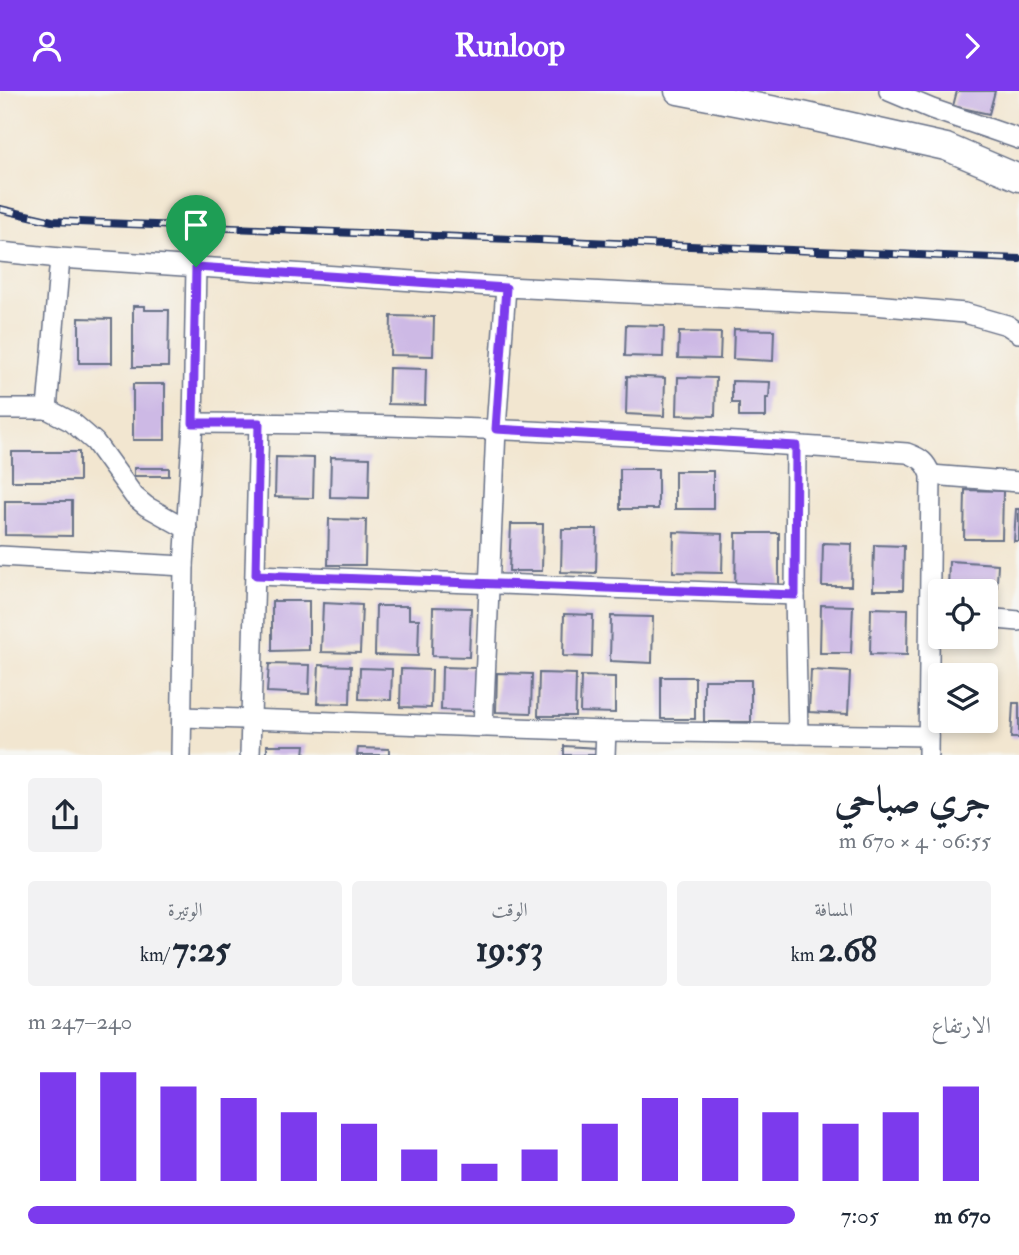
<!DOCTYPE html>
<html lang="ar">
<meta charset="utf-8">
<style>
:root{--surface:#fff;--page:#f2f2f3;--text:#1f2937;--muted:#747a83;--accent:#7c3aed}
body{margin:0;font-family:"IM FELL Double Pica",Amiri,serif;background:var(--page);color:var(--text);direction:rtl;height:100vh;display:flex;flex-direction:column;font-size:26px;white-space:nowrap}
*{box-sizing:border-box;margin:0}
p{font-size:23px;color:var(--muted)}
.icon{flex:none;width:38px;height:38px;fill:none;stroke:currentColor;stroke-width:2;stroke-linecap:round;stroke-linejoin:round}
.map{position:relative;height:664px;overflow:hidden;direction:ltr}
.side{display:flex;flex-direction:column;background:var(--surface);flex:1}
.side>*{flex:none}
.fabs{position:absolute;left:928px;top:488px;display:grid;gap:14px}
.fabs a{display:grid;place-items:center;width:70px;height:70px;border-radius:7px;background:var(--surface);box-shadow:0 4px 10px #0003;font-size:35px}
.pin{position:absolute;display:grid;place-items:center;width:60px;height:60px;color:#fff;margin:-72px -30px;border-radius:50% 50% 50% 0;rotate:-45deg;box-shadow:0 0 7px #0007}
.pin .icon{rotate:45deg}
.round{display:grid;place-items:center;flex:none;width:74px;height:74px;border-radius:7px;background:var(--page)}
.head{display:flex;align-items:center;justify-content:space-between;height:119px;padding:0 28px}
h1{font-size:38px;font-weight:700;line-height:52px}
.stats{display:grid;grid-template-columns:repeat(3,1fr);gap:10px;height:119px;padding:7px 28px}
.stats div{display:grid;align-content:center;border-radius:7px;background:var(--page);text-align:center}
.stats b{font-size:35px;font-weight:700}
.stats small{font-size:19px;font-weight:400}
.stats p{font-size:19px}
.chart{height:196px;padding:14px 28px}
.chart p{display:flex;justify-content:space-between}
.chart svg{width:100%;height:126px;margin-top:7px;stroke:var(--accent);stroke-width:6}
ul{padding:0 28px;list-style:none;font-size:23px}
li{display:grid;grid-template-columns:112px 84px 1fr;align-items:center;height:52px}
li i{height:18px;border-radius:9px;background:var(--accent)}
header{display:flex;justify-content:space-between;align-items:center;height:91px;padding:0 28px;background:var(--accent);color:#fff;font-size:32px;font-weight:700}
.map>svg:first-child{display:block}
</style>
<header><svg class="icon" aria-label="forward" viewBox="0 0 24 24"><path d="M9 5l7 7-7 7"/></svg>Runloop<svg class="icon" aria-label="person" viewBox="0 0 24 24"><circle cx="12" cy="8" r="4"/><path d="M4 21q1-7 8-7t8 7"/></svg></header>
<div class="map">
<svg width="1019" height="664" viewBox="0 0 1019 664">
<rect width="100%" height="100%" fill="#f6f6f2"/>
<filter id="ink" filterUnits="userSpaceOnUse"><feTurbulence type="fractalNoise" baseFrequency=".0143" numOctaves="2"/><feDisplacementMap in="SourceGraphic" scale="14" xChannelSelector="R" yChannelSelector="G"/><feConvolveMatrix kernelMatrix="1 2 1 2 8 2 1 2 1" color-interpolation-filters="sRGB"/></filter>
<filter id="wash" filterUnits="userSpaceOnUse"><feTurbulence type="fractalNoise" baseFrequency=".00686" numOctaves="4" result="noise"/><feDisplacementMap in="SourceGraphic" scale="28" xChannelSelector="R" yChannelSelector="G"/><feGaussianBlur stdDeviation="1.57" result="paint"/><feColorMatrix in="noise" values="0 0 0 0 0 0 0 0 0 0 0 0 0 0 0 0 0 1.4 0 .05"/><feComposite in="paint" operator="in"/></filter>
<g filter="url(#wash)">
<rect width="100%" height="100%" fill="#f2e6d0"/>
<g id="blocks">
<g fill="#cdb9e5">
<path d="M957 0H995L989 23 953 15Z"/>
<path d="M133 215H145V219H169L168 276H133Z"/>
<path d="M391 225 434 226 433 265 390 264Z"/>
<path d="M79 227 112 228V272H79Z"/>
<path d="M626 234 664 235 663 266 625 265Z"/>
<path d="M734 238 774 239 773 270 733 268Z"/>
<path d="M679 241 721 242 720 268 678 267Z"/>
<path d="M389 277 426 278 425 314 388 313Z"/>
<path d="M627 285 665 287 664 325 626 323Z"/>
<path d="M678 286 716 287 715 325 677 324Z"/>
<path d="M732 290 770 291 769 307H766V326H739V312H732Z"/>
<rect x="133" y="293" width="32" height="56"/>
<rect x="12" y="361" width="67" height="29"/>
<path d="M276 366 314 367 313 407 275 406Z"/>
<path d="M331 366 370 367 369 407 330 406Z"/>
<rect x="134" y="377" width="35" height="8"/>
<rect x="620" y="378" width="38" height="40"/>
<rect x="675" y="380" width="38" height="38"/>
<path d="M965 399 1003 400 1002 448H964Z"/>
<path d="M5 410H72V445L5 444Z"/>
<path d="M1016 418H1019V450H1014Z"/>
<path d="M329 428 366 429 365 474H328Z"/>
<path d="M511 433H543L542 480H509Z"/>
<path d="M562 438H597L596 482 561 481Z"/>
<path d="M674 441 723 443 722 482 673 481Z"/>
<path d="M736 442H779V501H735Z"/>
<path d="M823 452 852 453 851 495H822Z"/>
<path d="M874 454 904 455 903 499H873Z"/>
<path d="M949 470 998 473 996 510 985 509V500H948Z"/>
<path d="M272 510H309V559L272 560Z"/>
<path d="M323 512 362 514 360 562 321 561Z"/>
<path d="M821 514 853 515 851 562H820Z"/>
<path d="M376 515H409V528H419L418 565 375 564Z"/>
<path d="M433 516 471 517 469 566 432 565Z"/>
<path d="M871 517 908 518 907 564 870 563Z"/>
<path d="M564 523 593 524 592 566 563 565Z"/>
<path d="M611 525 653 526 652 572 610 570Z"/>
<path d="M269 573 310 574 309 603 267 601Z"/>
<path d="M319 574 351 575 350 613 317 612Z"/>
<path d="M442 576 476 577 475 620 441 619Z"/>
<path d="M360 577 392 578 391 609 359 608Z"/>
<path d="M401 578 432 579 431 617 400 616Z"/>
<path d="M811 579 850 581 848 623 809 621Z"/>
<path d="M497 582 532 583 531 622 496 621Z"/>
<path d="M539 582 576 583 575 625H538Z"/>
<path d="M581 585 615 586V622L580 621Z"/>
<rect x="661" y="586" width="34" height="42"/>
<rect x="704" y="589" width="47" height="42"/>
<path d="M1013 612H1019V647H1011Z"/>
<path d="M267 654H305L304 664H267Z"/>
<path d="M564 655 598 657 597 664H564Z"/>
<path d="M358 657 389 658V664H357Z"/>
</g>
</g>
</g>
<g filter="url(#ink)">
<use href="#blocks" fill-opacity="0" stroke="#666f86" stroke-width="2"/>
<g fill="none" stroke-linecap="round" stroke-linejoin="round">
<g stroke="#666f86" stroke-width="22">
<g id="street">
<path d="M889 0 932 18 1019 48"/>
<path d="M0 161 60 167 506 196 874 214 965 222 1007 234 1019 242"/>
<path d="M0 318H47L60 167"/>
<path d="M47 318 72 331 95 351 134 405 146 415 187 438"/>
<path d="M193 332C431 332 670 346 907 362 921 367 926 371 931 384L928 664"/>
<path d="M796 355 795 504 798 643"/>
<path d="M931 384 1019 391"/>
<path d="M0 465 184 475"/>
<path d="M256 484 795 504"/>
<path d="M985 527 1019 530"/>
<path d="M183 626 606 640 928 645"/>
<path d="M483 636 496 338 506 196"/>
<path d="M181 664 184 475 193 332 196 176"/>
<path d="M250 664 259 332"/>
<path d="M605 664 606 640"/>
</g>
</g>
<g stroke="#666f86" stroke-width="29">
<path id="secondary" d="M678 0 802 24 946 56 1019 87"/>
</g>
<use href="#street" stroke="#fff" stroke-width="19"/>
<use href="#secondary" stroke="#fff" stroke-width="26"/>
<g stroke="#1b2f5e" stroke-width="8">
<path id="rail" d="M0 118 52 130 1019 168"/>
</g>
<use href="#rail" stroke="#f6f6f2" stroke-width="5" stroke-dasharray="16" stroke-linecap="butt"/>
</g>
</g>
<g fill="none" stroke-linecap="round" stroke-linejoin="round" filter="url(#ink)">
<g stroke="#fff" stroke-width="14">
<path id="route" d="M196 176 506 197 496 338 796 355 795 504 256 484 259 332H193Z"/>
</g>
<use href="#route" stroke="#7c3aed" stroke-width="9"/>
</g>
</svg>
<div class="fabs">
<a><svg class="icon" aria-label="locate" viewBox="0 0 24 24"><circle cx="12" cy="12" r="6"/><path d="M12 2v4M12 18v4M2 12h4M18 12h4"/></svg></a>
<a><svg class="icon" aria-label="layers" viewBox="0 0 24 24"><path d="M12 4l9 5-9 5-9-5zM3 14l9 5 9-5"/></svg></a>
</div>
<div class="pin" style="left:196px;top:176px;background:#1e9e55"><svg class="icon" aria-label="arrive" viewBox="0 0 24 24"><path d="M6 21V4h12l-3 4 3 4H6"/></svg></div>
</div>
<section class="side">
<div class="head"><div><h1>جري صباحي</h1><p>06:55 · 4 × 670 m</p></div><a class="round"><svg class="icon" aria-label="share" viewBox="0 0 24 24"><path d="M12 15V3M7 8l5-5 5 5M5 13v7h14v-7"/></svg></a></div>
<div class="stats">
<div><p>المسافة</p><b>2.68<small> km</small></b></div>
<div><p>الوقت</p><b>19:53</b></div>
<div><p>الوتيرة</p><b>7:25<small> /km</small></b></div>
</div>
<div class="chart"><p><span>الارتفاع</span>240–247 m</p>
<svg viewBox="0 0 160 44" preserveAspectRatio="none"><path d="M5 44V6M15 44V6M25 44V11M35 44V15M45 44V20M55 44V24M65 44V33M75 44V38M85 44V33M95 44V24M105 44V15M115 44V15M125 44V20M135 44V24M145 44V20M155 44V11"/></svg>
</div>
<ul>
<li><b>670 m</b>7:05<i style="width:100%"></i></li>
</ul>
</section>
